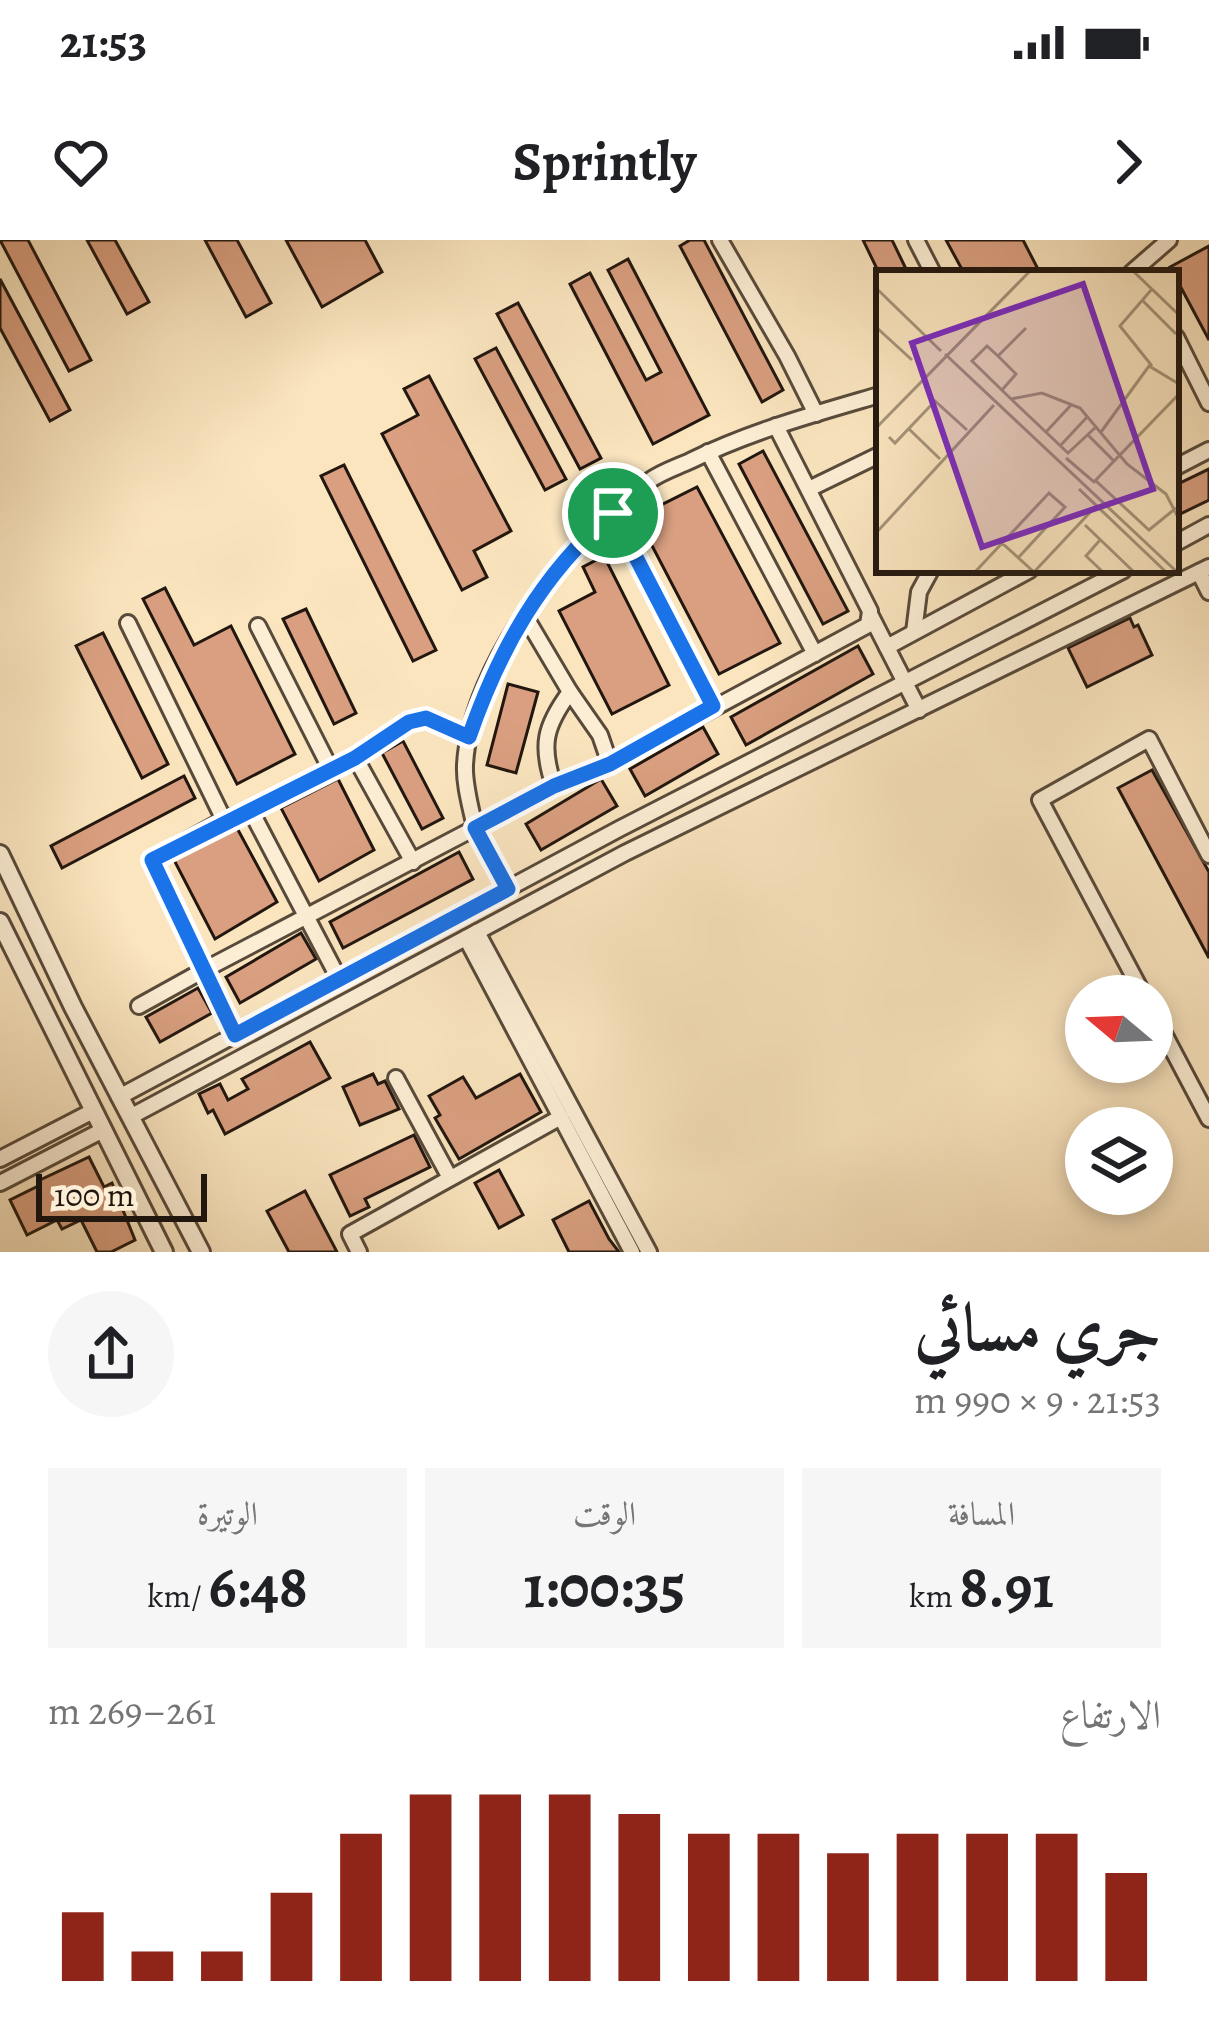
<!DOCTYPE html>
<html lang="ar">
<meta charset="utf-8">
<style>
:root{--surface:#fff;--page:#f6f6f6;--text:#202124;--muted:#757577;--accent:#8f2418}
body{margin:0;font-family:Alegreya,Amiri,serif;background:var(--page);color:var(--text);direction:rtl;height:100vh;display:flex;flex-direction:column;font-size:45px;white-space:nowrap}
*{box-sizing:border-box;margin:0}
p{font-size:39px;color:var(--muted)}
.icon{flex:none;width:66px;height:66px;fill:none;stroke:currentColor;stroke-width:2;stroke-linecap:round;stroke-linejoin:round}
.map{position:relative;height:1012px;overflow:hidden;direction:ltr}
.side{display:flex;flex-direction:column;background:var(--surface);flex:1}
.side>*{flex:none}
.needle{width:78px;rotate:289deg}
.buttons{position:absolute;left:1065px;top:735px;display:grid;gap:24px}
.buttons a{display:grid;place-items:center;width:108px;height:108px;border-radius:50%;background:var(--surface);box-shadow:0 6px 18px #0003;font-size:60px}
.scale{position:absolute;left:36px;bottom:30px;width:171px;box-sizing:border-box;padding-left:12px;border:6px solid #22170f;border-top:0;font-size:33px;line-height:42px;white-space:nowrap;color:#22170f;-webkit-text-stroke:9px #fceed5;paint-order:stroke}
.pin{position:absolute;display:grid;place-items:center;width:102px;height:102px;color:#fff;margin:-51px;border:6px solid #fff;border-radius:50%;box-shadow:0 3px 12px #0007}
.round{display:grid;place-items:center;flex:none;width:126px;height:126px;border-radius:63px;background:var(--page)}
.overview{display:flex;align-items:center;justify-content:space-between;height:204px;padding:0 48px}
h1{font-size:66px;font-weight:700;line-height:90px}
.stats{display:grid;grid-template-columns:repeat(3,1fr);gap:18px;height:204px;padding:12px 48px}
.stats div{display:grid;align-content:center;border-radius:0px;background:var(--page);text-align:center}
.stats b{font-size:60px;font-weight:700}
.stats small{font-size:33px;font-weight:400}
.stats p{font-size:33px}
.chart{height:336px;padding:24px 48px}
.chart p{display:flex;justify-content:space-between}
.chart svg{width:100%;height:216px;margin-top:12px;stroke:var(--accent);stroke-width:6}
.status{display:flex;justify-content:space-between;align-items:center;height:84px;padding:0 60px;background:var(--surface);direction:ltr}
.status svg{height:33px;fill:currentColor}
header{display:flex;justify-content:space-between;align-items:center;height:156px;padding:0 48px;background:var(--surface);font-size:54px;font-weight:700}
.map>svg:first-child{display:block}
</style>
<div class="status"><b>21:53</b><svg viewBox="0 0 49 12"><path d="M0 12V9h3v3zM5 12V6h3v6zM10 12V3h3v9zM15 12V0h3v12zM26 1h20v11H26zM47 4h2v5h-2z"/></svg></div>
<header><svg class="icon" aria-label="forward" viewBox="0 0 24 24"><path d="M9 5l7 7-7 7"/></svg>Sprintly<svg class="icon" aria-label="heart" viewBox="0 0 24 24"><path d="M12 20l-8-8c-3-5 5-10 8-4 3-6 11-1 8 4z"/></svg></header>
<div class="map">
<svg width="1209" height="1012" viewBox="0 0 1209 1012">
<rect width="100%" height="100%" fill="#fae5bf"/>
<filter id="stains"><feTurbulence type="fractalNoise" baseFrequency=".00167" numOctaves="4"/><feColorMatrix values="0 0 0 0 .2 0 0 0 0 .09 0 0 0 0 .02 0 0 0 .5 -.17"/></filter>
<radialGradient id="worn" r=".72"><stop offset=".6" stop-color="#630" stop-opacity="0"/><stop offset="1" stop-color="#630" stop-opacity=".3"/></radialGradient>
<g fill="#d99f80" stroke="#22170f" stroke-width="3">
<path d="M0 0H28L91 120 69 131Z"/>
<path d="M87 0H115L149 62 127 74Z"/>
<path d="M205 0H237L271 63 246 77Z"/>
<path d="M286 0H365L382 32 322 67Z"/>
<path d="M690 0H704L783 150 762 162 680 6Z"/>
<path d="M863 0H892L908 33H879Z"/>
<path d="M946 0H1023L1040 33H964Z"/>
<path d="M1209 6V100L1170 27Z"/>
<path d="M628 19 709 175 653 204 570 44 590 33 646 140 661 132 608 30Z"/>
<path d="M0 39 70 170 50 181 0 88Z"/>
<path d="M518 63 601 218 580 229 497 74Z"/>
<path d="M496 108 566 239 545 250 475 119Z"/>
<path d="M429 136 511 291 474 311 487 337 462 350 382 194 418 175 404 149Z"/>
<path d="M763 211 848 371 823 384 739 224Z"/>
<path d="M344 225 436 410 413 421 321 236Z"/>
<path d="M1209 229V260L1176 276V245Z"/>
<path d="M697 247 780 403 719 434 637 277Z"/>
<path d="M604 316 669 445 612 474 559 371 595 352 583 327Z"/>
<path d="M165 348 194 405 231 386 295 514 237 544 143 359Z"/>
<path d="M306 369 356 473 334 484 283 379Z"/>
<path d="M1130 378 1134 387 1138 385 1152 415 1087 447 1068 408Z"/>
<path d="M103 393 168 524 142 538 76 406Z"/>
<path d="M858 406 873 434 746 505 731 477Z"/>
<path d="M508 444 538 452 516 533 487 525Z"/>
<path d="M703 487 718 514 645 556 630 529Z"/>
<path d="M403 501 443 578 422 589 382 513Z"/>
<path d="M1152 530 1209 632V718L1118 548Z"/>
<path d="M184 536 195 558 62 628 51 606Z"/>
<path d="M338 539 374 610 319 641 281 568Z"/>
<path d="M601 539 617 566 541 610 526 584Z"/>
<path d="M237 588 277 662 215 699 174 620Z"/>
<path d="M459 612 473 639 343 708 330 682Z"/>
<path d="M301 693 316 719 240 763 226 737Z"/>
<path d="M198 748 212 773 160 802 146 777Z"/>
<path d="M310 802 330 838 225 894 213 870 208 873 199 854 220 844 228 860 248 849 242 839Z"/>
<path d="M373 834 378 844 385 841 399 869 360 885 343 847Z"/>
<path d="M520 834 541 872 459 919 435 878 440 875 429 856 463 837 476 858Z"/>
<path d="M414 895 430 927 365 959 369 967 350 976 330 935Z"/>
<path d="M89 917 104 947 112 943 135 1000 111 1012H97L81 980 62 989 57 980 27 995 10 960 40 945 38 941Z"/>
<path d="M499 930 523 975 499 988 475 943Z"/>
<path d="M305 951 337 1012H289L267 971Z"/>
<path d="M589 961 609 999 619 1012H569L553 980Z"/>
</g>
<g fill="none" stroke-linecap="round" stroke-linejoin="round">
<g stroke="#584a3b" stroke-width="20">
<g id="minor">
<path d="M720 0 787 116 816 174"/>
<path d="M916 0 933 33"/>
<path d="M1131 33 1169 0"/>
<path d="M1176 97 1209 163"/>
<path d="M708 212 815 414"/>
<path d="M1176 227 1209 210"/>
<path d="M809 249 879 215"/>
<path d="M613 273 713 466"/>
<path d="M1176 303 1209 285"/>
<path d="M1199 332 1209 352"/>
<path d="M525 376 570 452C545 486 540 505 554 546"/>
<path d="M871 376 919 470"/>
<path d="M128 383 224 580 151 620 204 730 475 588C471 568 464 545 465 525 470 426 571 296 649 241 661 232 677 227 690 221 751 191 814 174 879 155"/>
<path d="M258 386 331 530"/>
<path d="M914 392 919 352 931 330"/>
<path d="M887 407 1030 330"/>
<path d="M570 452 600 495 610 524"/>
<path d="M355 517 409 482 426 478 469 497"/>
<path d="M251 571 339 739"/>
<path d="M224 580 251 571 355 517 413 622"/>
<path d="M508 649 475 588 554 546 610 524 868 385 870 371 776 186"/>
<path d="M477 692 649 1012"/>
<path d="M466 698 632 1012"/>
<path d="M1144 756 1040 560 1149 499 1209 615"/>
<path d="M139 766 204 730 235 795"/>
<path d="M1152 771 1209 879"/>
<path d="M396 838 450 938"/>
<path d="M119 857 619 589 1124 330"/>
<path d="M130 877 625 613 1209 327"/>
<path d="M0 919 93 871"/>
<path d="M0 943 103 890"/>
<path d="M359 1012 350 994 561 877"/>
</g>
</g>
<g stroke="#584a3b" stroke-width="22">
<g id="tertiary">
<path d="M0 614 73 767 201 1012"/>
<path d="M0 682 164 1012"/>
</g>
</g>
<use href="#minor" stroke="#fceed5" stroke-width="14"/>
<use href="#tertiary" stroke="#fceed5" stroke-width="16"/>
</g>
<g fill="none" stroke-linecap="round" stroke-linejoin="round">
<g stroke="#fff" stroke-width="24">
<path id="route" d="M613 273 713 466 610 524 554 546 475 588 508 649 235 795 152 620 355 518 409 482 426 478 469 497C499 410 542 333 613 273Z"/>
</g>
<use href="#route" stroke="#1a73e8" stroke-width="15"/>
</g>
<g transform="translate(876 30)">
<rect width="303" height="303" fill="#fae5bf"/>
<path fill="none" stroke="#a49379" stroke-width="3" d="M257 1 303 45M0 18 65 81M266 30 300 64M0 57 36 90M150 58 122 86 111 76 96 91 135 129 166 123 204 138 251 194 290 224 303 249M69 84 301 302M122 86 140 104 126 120M276 96 244 56 276 19M135 129 192 183 221 156M0 158 154 1M33 159 64 189M170 162 196 134M225 162 273 96 303 114M212 165 238 191 303 124M13 167 19 173 59 131 91 160M184 176 212 146M190 188 218 212 238 191M220 211 273 260 300 238M203 219 290 302M209 255 258 302M0 263 118 135M224 270 210 286 227 302M126 273 158 302M99 302 173 223 189 237 142 288M158 302 220 236"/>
<path fill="#7b2cbf" fill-opacity="0.15" stroke="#7b2cbf" stroke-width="6" d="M207 14 277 219 106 277 36 73Z"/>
<rect width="303" height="303" fill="none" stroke="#22170f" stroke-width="6"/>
</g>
<rect width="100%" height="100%" filter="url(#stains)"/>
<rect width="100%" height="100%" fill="url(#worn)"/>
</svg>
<div class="buttons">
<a><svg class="needle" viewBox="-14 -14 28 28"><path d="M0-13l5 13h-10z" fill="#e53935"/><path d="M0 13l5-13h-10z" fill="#757577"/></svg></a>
<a><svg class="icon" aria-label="layers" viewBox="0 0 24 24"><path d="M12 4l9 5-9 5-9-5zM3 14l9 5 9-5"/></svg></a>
</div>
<div class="scale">100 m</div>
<div class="pin" style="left:613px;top:273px;background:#1e9e55"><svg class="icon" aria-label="arrive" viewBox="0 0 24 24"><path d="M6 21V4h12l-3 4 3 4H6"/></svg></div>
</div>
<section class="side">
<div class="overview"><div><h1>جري مسائي</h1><p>21:53 · 9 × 990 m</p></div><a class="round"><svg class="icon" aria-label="share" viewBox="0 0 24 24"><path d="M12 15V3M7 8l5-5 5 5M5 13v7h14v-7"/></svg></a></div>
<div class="stats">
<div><p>المسافة</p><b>8.91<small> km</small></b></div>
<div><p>الوقت</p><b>1:00:35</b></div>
<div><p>الوتيرة</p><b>6:48<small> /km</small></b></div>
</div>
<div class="chart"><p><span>الارتفاع</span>261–269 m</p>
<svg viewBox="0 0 160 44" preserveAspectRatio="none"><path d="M5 44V30M15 44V38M25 44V38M35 44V26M45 44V14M55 44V6M65 44V6M75 44V6M85 44V10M95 44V14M105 44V14M115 44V18M125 44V14M135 44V14M145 44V14M155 44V22"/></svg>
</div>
</section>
